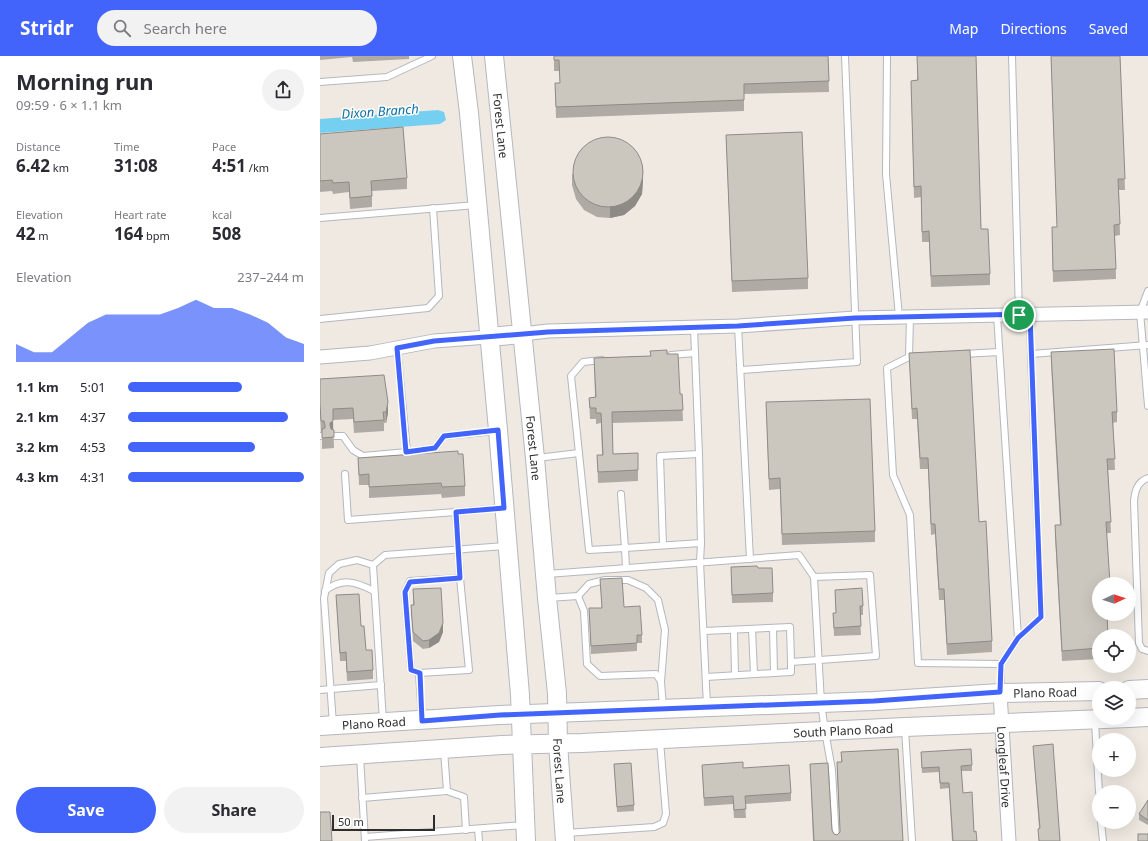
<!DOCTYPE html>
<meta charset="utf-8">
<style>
:root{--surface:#fff;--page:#f2f2f3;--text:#2b2b33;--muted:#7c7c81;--accent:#4264fb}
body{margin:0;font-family:"Noto Sans",sans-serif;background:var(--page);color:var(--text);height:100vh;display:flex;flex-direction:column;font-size:15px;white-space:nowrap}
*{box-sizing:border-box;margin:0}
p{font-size:13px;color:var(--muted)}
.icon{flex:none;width:22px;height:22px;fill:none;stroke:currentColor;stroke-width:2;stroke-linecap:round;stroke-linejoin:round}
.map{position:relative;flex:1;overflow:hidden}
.details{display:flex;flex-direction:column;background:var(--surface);width:320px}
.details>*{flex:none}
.needle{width:26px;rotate:86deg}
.tools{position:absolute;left:772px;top:521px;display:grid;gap:8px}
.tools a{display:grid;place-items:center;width:44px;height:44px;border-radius:50%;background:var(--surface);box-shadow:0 4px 16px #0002;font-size:20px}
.scale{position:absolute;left:12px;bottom:10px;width:103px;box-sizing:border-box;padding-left:4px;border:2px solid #2e2e2e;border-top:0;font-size:11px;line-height:14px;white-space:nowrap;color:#2e2e2e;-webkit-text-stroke:3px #fff;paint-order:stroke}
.pin{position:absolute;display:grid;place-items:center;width:34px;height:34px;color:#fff;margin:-17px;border:2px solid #fff;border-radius:50%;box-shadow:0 1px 4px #0007}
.round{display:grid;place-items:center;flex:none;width:42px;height:42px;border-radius:21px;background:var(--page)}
.headline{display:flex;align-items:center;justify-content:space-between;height:68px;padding:0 16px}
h1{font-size:22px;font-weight:700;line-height:30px}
.metrics{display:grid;grid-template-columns:repeat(3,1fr);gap:6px;height:68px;padding:4px 16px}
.metrics div{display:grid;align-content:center}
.metrics b{font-size:17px;font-weight:700}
.metrics small{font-size:11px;font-weight:400}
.metrics p{font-size:11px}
.chart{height:112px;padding:8px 16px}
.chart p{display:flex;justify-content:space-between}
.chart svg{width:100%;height:72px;margin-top:4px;fill:var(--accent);opacity:.7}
.button{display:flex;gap:8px;margin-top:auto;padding:8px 16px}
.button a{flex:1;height:46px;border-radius:24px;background:var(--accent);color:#fff;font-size:16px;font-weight:700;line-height:46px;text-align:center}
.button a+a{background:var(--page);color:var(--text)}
ul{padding:0 16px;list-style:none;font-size:13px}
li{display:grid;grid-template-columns:64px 48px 1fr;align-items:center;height:30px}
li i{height:10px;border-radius:5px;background:var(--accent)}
header{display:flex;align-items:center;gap:24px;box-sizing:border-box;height:56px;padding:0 20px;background:var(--accent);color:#fff}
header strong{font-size:19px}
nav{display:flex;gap:22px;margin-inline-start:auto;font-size:14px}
.search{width:280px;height:36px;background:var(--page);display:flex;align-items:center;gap:10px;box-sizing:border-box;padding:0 14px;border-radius:22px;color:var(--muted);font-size:15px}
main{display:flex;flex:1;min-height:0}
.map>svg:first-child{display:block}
</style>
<header>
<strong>Stridr</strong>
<div class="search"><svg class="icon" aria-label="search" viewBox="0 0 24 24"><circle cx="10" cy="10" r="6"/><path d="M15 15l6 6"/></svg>Search here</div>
<nav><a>Map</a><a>Directions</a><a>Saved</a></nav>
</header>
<main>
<section class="details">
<div class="headline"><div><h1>Morning run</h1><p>09:59 · 6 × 1.1 km</p></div><a class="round"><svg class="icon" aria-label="share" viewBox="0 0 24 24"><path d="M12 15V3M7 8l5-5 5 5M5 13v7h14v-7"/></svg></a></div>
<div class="metrics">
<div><p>Distance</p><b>6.42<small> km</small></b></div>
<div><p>Time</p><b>31:08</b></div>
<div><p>Pace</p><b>4:51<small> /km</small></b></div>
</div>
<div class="metrics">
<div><p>Elevation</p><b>42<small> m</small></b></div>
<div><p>Heart rate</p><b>164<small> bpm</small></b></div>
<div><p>kcal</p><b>508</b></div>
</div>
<div class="chart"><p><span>Elevation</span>237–244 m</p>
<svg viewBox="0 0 160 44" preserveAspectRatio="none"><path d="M0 44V33L10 38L20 38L30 29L40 20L50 15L60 15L70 15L80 15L90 11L100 6L110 11L120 11L130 15L140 20L150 29L160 33V44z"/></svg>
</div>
<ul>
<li><b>1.1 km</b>5:01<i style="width:65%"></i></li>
<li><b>2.1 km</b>4:37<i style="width:91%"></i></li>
<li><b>3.2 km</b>4:53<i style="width:72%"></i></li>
<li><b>4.3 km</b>4:31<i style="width:100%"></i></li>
</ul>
<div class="button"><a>Save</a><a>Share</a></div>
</section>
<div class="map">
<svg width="828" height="785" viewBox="0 0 828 785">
<rect width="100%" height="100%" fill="#efe9e1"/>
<path fill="#75cff0" d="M118 54 124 56 126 64 120 68 0 77V63Z"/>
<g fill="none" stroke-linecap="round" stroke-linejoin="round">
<g stroke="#b4b7c1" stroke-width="8">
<g id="lane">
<path d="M567 0 566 118 579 261"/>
<path d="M692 0 699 259"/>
<path d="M0 26 67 21 112 0"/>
<path d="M0 162 156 149"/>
<path d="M828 235 820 256 828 350"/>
<path d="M710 258 711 298 828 289"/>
<path d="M677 259 698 582 681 608V635"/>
<path d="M590 261 589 301H592"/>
<path d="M0 263 108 252 119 240 113 152"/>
<path d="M418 270 430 503"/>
<path d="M374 272 379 398 381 487 380 506 387 650"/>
<path d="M77 292 87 396 115 392 124 380 176 375"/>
<path d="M643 298 679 296"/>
<path d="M351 299 375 297"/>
<path d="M589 301 567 312 573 419 590 459 598 607 681 608"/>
<path d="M282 304 263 306 251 320 269 494 305 492 306 512"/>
<path d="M421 314 537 306 525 0"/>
<path d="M0 380H1"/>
<path d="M14 380H23L33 394 43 400 87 396"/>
<path d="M217 402 259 397"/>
<path d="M25 418 28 464 136 456"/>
<path d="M828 422C817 426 815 435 814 445L819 587 822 593 828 595"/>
<path d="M301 438 305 492 381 487"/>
<path d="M343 489 340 400 379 398"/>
<path d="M227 518 479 499 494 521 501 647 505 675 512 714 516 785"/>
<path d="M5 535C22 521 36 526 54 535"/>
<path d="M258 540 269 528 285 524H308L326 532 338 544 345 574 341 626"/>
<path d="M228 542 258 540 264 555 267 608 280 620 336 618 341 626 343 651"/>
<path d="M453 572 454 617"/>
<path d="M432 573 434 618"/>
<path d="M414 574 415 619"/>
<path d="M384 575 470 571 471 606"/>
<path d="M698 582 721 561 711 298"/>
<path d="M99 617 91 614 85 536 90 525 140 522"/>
<path d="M386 621 471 616V606L556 600 550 519 494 521"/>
<path d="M0 634 61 629"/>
<path d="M102 663 99 617 149 614 140 522 136 456 182 452"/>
<path d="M63 665 53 509 65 499 185 490"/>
<path d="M775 666 779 736"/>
<path d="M13 668 4 542 9 517 19 508 37 504 53 509"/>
<path d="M585 673 592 785"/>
<path d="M124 694 127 735 144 741 146 774"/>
<path d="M40 700 45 785"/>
<path d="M42 742 127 735"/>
<path d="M781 766 783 785"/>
<path d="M158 773 159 785"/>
<path d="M246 777 334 771 343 767 346 758 340 685"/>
<path d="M45 781 203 769"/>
</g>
</g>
<g stroke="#b4b7c1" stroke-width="15">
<g id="street">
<path d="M203 278 228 275 418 270 535 262 828 256"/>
<path d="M0 301 50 297 114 285 169 281"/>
<path id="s1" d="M680 637 689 785"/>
</g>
</g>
<g stroke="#b4b7c1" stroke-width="20">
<g id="secondary">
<path d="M142 0 149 57 178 374 200 639 206 785"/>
<path id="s2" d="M174 0 215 402 227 542 237 637 238 688 245 785"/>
<path d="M169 281 203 278"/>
<path d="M809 634 828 633"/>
<path d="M809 662 828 661"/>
<path id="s3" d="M0 670 180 659 554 645 680 637 779 635"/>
<path id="s4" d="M0 701 182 689 262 687 585 671 809 662"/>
</g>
</g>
<use href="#lane" stroke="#fff" stroke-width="6"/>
<use href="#street" stroke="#fff" stroke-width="13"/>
<use href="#secondary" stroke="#fff" stroke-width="18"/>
</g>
<g fill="#afaba4">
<path d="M0 0H89V3L33 6 32 1 0 4Z"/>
<path d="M234 0H508L509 36 424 38V55L236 62 235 27H240L239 15H234Z"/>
<path d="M597 0H656L661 173 670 218V229L611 231 609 186H602L601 141 594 142 591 25 597 24Z"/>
<path d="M731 0H800L805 134H799L800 179 795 180 796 223 733 226 732 171H737Z"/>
<path d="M0 78 87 122V133L52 135V151L30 153 29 136 13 138 12 135 0 136Z"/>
<path d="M406 79 488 222V233L412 236Z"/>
<path d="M252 118 323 124 322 138 315 150 304 159 290 162 277 161 264 154 256 143 252 129Z"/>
<path d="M731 296 797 356V366L793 367 795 414H788L791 477H787L779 528V603L742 605 735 480V469H740L731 307Z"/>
<path d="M589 297 659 466 672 585V596L627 599 624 544H619L615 478 611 479 608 413H600L597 363H592Z"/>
<path d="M347 298 360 338H362L363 365 292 367 293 398 318 397V425L278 427 277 399H282L281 367 276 368V363H270L269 342 275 341 274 302 330 300Z"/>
<path d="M0 323 68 357 66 367H64V375L34 377 33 363 13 364 14 392 2 393V376H1L0 358Z"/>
<path d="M446 346 555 475V486L462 489 460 433 449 434Z"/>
<path d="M138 398 145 430V440L122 442 121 438 49 442V429H39L38 402Z"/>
<path d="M411 511 438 512 453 537V546L412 547Z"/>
<path d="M280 523 304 551 322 579V587H317V595L271 598 269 552H282Z"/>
<path d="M93 533 123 576 119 586 109 592 103 593 93 585 91 557V549H93Z"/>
<path d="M515 534 543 550V559H540L541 579 514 580 513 557H516Z"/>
<path d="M16 539 41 570 46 594 53 614V623L27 625 26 605H20Z"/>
<path d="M713 690 740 785H719L718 773 719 772Z"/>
<path d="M521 696 583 785H493L490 708 512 774 514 778 517 779 520 776 517 717V706H521Z"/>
<path d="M601 696 652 709V715H641L643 737 657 785H632L629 732 620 733 619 716 602 717Z"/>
<path d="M294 708 314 749V755L297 756Z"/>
<path d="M382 709 423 712 471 737V745L425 748 426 762H414L413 748 384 750Z"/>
<path d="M828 744V769L819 764V758Z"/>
</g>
<g fill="#8e8b86">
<path d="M323 113V124L322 138 315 150 304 159 290 162V151Z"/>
<path d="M68 346V357L66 367V356Z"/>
<path d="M13 365V376L10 369V367Z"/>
<path d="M123 567V576L119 586 109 592V584Z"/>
</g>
<g fill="#cbc7bf" stroke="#8e8b86">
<path d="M234 0H508L509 25 424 28V44L236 51 235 27H240L239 4H234Z"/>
<path d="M597 0H656L661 173H668L670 218 611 220 609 175 602 176 601 130 594 131 591 25 598 24Z"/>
<path d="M731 0H800L805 123H798L800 168 794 169 796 213 733 215 732 171H737Z"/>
<path d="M83 71 87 122 51 125 52 140 30 142 29 126 13 127 12 124 0 125V78Z"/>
<path d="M482 76 488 222 412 225 406 79Z"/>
<circle cx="288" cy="116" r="35"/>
<path d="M794 293 797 356H792L795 403H787L791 466H786L790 528H779V558H787L788 580H779V592L742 595 735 469H741L731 296Z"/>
<path d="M347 294V298H358L360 338H362L363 354 292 356 293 398 318 397V414L278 416 277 399H283L281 357H276V352H270L269 342 276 341 274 302 331 300 330 295Z"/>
<path d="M650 294 659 466 666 465 672 585 627 588 624 533H619L615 468H611L608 402H600L597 352 592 353 589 297Z"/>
<path d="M64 319 68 346 66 356H63L64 364 34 366 33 352 13 353V365L10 367V369L11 373 14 374V381L2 382V373L5 372V369L4 365H1L0 348V323Z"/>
<path d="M550 343 555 475 462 478 460 422 449 423 446 346Z"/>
<path d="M138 395V398H143L145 430 122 431 121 427 49 431V418L39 419 38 402Z"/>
<path d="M437 510 438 512H452L453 537 412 539 411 511Z"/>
<path d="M302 522 304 551 320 550 322 579H317V587L271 590 269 552H282L280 523Z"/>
<path d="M121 532 123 567 119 577 109 584 103 585 93 576 91 549H94L93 533Z"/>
<path d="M542 532 543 550H540L541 570 514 572 513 557H516L515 534Z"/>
<path d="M39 538 41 570H44L46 594H52L53 614 27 616 26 596 20 597 16 539Z"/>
<path d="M733 688 740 785H719L718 773 720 772 713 690Z"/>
<path d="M578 693 583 785H494L490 708 508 707 512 774 514 778 517 779 520 776V774L517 706H522L521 696Z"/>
<path d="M651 693 652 709 641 710 643 737 652 736 654 776 656 775 657 785H633L629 727H620L619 711 602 712 601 696Z"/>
<path d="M423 706V712L469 709 471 737 425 740 426 753 414 754 413 740 384 742 382 709Z"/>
<path d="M311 707 314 749 297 751 294 708Z"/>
<path d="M828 744V764L819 758Z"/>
<path d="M0 756H10L12 785H0Z"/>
<rect x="818" y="778" width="10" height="7"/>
</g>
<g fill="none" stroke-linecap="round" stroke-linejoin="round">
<g stroke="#fff" stroke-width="8">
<path id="route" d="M710 258 721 561 698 582 681 608 680 636 554 645 180 659 102 665 100 617 91 614 85 536 90 526 140 522 136 456 184 452 178 374 124 380 115 392 86 396 77 292 114 285 228 276 418 270 535 262Z"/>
</g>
<use href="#route" stroke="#4264fb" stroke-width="5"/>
</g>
<g text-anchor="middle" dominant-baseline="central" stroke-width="3" stroke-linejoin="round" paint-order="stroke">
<g font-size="12" fill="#2e2e2e" stroke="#fff">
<text stroke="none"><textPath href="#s2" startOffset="70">Forest Lane</textPath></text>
<text stroke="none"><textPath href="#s2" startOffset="394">Forest Lane</textPath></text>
<text stroke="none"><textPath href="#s3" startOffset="726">Plano Road</textPath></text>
<text stroke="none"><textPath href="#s3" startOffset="54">Plano Road</textPath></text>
<text stroke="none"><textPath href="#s4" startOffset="524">South Plano Road</textPath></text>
<text stroke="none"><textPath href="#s1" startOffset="74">Longleaf Drive</textPath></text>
<text stroke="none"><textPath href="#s2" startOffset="718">Forest Lane</textPath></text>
</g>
<g font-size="13" font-style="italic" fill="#0d6fa3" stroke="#fff">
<text transform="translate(60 55) rotate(-4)">Dixon Branch</text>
</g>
</g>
</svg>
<div class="tools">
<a><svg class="needle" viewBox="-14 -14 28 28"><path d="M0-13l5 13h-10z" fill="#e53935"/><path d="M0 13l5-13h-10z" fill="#7c7c81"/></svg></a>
<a><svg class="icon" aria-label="locate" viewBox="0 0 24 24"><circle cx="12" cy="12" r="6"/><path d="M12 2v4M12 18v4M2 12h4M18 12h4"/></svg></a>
<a><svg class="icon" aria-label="layers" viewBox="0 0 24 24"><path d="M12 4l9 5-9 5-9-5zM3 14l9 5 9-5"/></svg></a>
<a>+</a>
<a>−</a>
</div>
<div class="scale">50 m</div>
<div class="pin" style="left:699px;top:259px;background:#1e9e55"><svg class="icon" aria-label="arrive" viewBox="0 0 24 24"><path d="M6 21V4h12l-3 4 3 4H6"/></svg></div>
</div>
</main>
